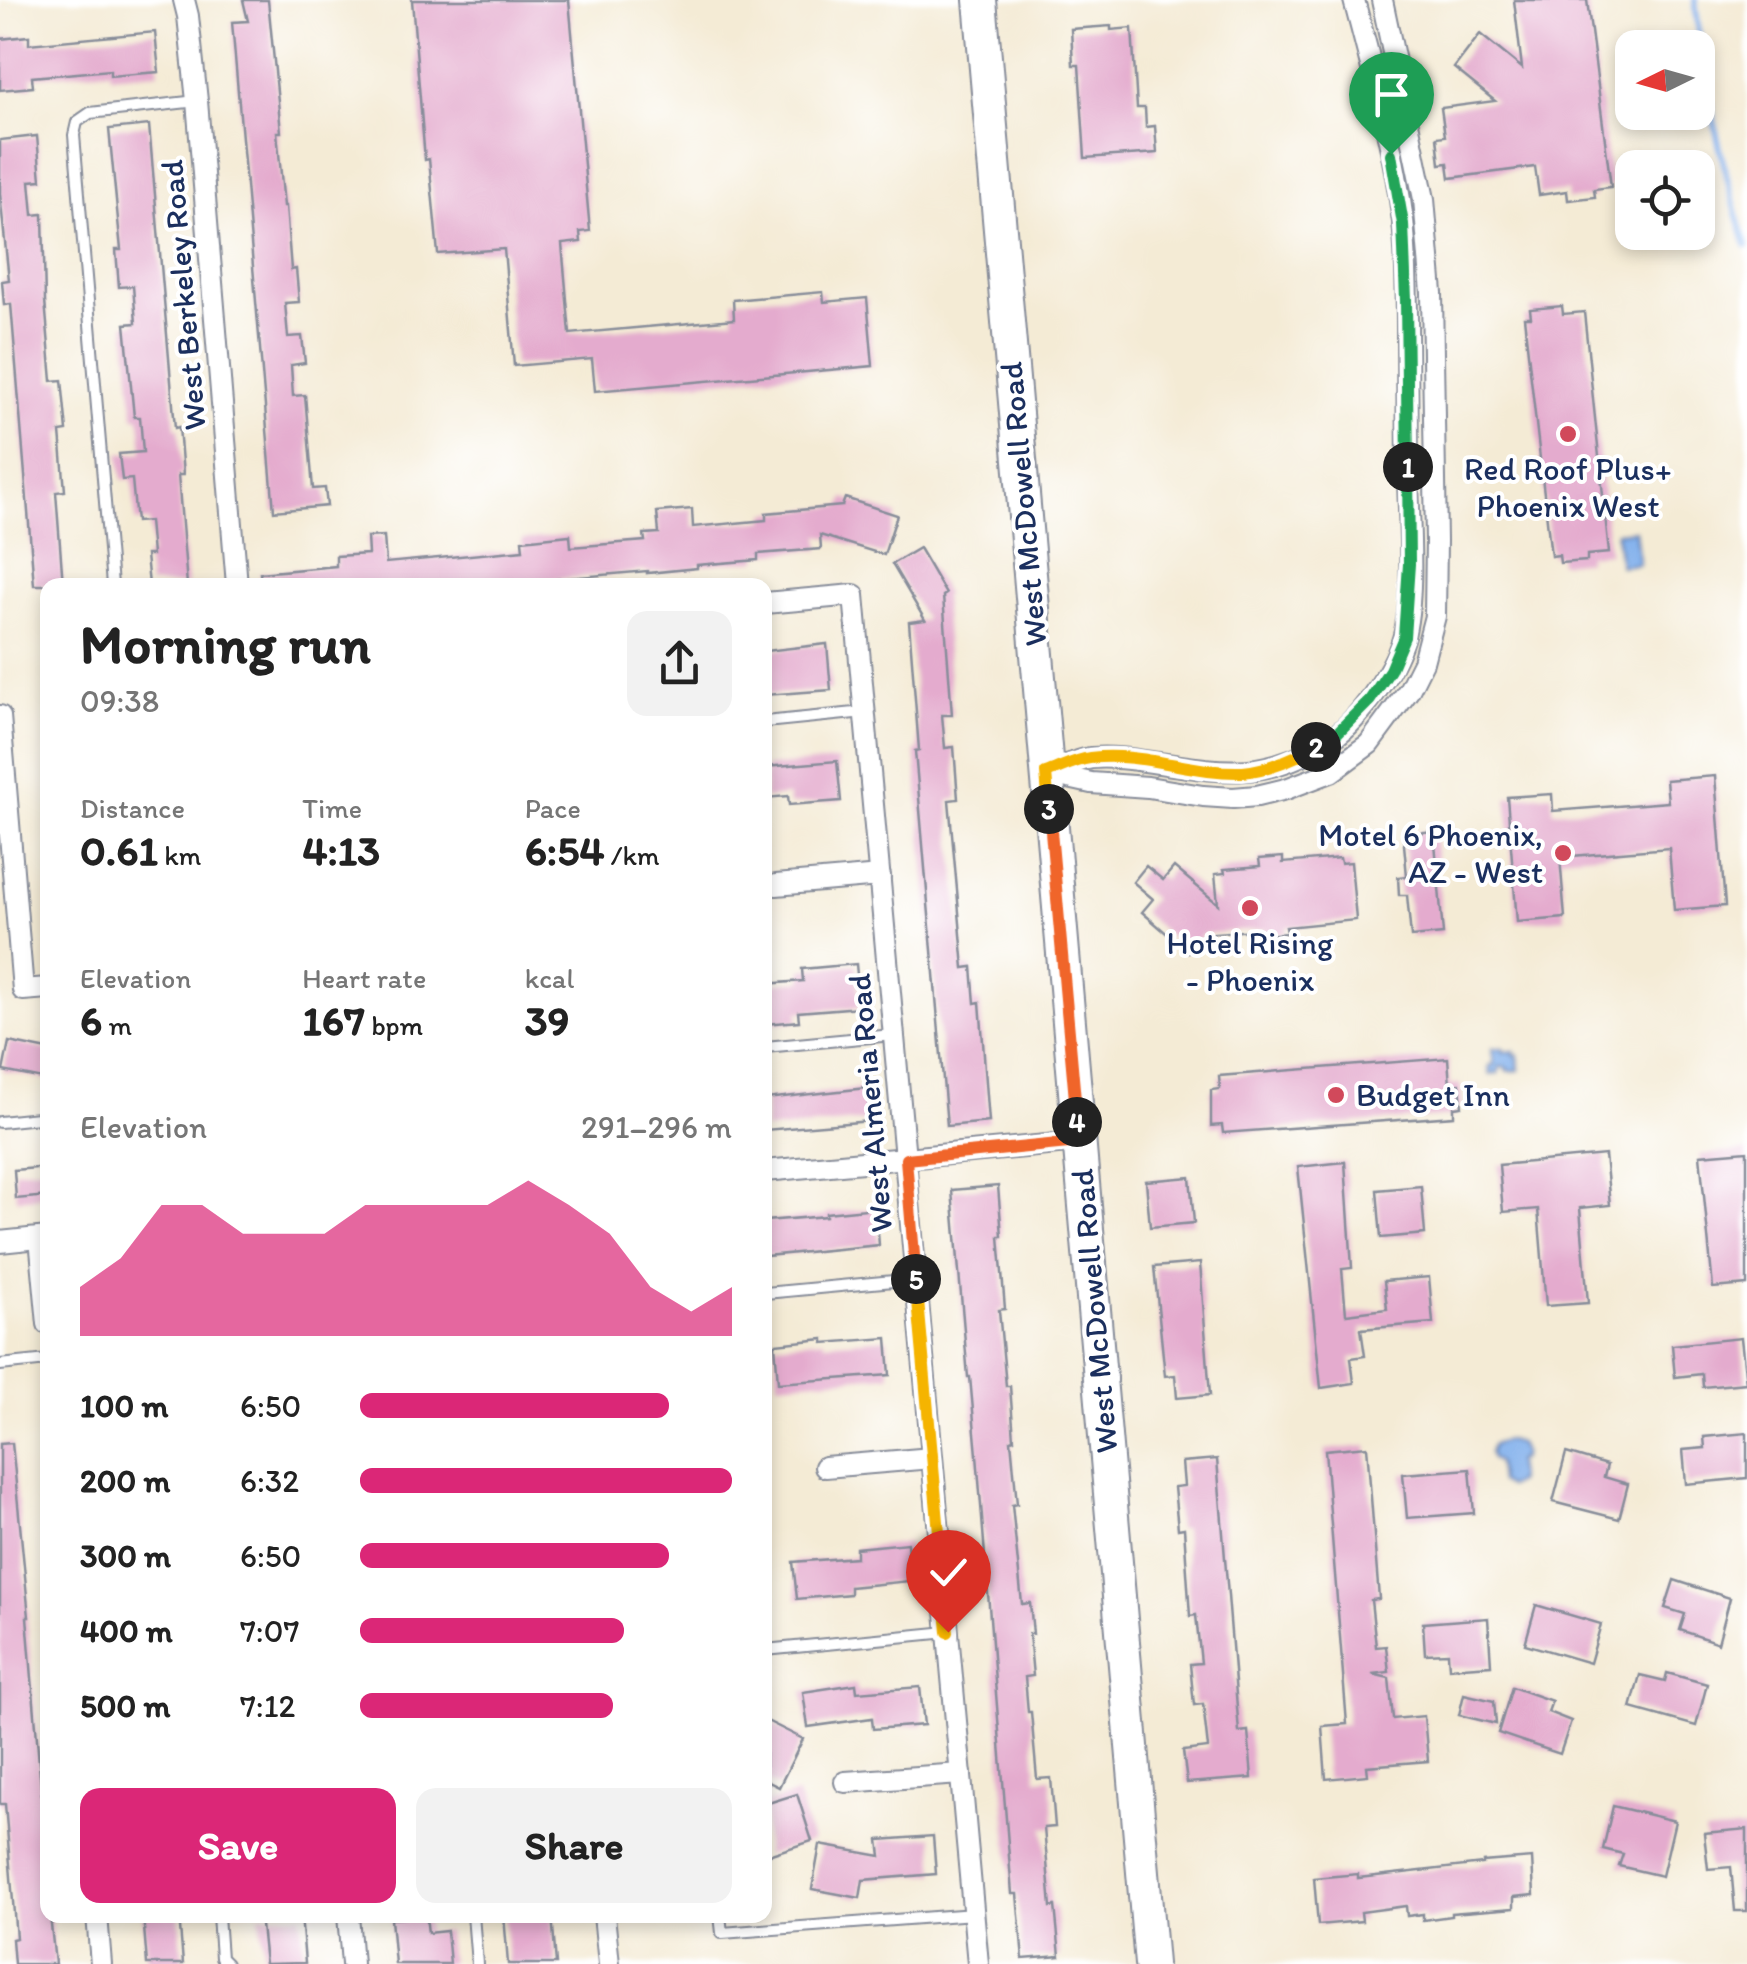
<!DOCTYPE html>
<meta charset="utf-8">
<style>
:root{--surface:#fff;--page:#f2f2f2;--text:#222;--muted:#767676;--accent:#db2777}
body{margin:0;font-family:Itim,sans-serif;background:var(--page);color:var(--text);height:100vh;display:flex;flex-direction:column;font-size:38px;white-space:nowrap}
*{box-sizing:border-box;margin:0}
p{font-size:32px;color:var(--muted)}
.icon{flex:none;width:55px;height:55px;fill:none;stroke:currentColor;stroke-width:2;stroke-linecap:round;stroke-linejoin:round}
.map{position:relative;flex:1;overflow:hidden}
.details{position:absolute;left:40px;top:578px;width:732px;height:1345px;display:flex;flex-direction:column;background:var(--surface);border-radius:20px;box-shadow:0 5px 15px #0003}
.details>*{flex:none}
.needle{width:65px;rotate:265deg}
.tools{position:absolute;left:1615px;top:30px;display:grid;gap:20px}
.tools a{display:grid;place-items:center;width:100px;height:100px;border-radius:20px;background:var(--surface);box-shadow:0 5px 15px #0003;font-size:50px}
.pin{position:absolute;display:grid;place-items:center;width:85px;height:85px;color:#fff;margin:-102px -42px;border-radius:50% 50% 50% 0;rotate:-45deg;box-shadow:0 0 10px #0007}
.pin .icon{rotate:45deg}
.km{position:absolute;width:50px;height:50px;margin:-25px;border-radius:50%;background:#222;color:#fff;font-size:28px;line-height:50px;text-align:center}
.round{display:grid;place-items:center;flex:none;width:105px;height:105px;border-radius:20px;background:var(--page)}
.summary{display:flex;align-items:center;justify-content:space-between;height:170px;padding:0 40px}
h1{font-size:55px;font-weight:800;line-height:75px}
.metrics{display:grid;grid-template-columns:repeat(3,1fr);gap:15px;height:170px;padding:10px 40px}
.metrics div{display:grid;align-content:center}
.metrics b{font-size:42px;font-weight:800}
.metrics small{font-size:28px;font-weight:400}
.metrics p{font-size:28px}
.chart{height:280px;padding:20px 40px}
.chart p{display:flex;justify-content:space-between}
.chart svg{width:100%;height:180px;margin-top:10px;fill:var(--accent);opacity:.7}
.cta{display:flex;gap:20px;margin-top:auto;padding:20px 40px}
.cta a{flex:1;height:115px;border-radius:20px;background:var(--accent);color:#fff;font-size:40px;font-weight:800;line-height:115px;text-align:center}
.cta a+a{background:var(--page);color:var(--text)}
ul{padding:0 40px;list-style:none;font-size:32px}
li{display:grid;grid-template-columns:160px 120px 1fr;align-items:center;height:75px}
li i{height:25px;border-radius:12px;background:var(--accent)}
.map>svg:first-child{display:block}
</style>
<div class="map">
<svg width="1747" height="1964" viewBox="0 0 1747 1964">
<rect width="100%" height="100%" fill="#fff"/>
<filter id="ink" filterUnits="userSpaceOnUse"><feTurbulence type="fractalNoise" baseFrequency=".01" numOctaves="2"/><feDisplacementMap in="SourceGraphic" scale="20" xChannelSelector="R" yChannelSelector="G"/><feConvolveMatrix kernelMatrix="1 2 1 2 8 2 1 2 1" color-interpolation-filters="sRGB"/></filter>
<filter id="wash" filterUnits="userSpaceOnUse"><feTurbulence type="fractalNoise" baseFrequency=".0048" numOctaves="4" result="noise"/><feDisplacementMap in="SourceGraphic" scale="40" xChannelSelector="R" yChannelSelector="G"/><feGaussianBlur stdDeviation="2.25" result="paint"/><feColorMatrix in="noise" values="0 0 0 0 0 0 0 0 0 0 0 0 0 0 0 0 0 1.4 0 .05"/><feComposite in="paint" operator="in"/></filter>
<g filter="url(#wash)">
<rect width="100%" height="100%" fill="#f4ebd5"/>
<g fill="#82b0ec" stroke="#4e70a5" stroke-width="2.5">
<path d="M1635 530 1639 564 1620 566 1616 532Z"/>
<path d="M1503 1048V1052L1514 1051V1055H1518L1519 1070 1508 1071 1507 1067H1500L1499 1073 1490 1074 1489 1066 1494 1065 1492 1049Z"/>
<path d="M1507 1440 1519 1443 1523 1453 1521 1459 1516 1461 1518 1481 1508 1487 1499 1482 1497 1462 1491 1459 1489 1453 1492 1445Z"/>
</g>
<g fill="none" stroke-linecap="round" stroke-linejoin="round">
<path stroke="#82b0ec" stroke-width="6" d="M1695 0C1704 83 1721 166 1747 246"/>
</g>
<g id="blocks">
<g fill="#e4abce">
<path d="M243 0H268L281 132H277L284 206H286L291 270 296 269 299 302 285 303 288 337 302 336 305 363 291 365 293 396 305 395 313 489 325 488 327 506 274 511 232 22 248 21Z"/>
<path d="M412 0H569L590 231 580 232 581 242 562 244 570 334 734 319 733 300 823 292 824 302 867 298 873 366 595 391 592 359 514 366 504 249 438 254 429 159 425 160Z"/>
<path d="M1514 0H1587L1611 187 1594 189 1595 197 1568 200 1567 191 1539 195 1535 167 1450 178 1448 163 1440 164 1437 137 1445 136 1441 108 1495 101 1454 68 1480 34 1522 68Z"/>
<path d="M1111 26V30L1132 28 1137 108H1145L1146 127 1155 126 1157 153 1085 158 1079 65H1073L1071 29Z"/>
<path d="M155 32 159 72 110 76V70L32 77 33 87 0 90V39L29 36V44Z"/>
<path d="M149 125 175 428 179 427 183 475H178L187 585H149L146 555H152L149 521 136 522 132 479 122 480 119 454 143 452 140 417H134L125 324 136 323 133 286 119 287 116 250H121L109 129Z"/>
<path d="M37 136 41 180 30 181 33 215 43 214 45 301 52 381 62 380 67 431 60 432 65 491 56 492 63 585H34L11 304 4 305 2 281 9 280 0 194V140Z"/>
<path d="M1562 306 1563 314 1584 312 1609 553 1587 555V561L1560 563 1559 555 1551 556 1524 317H1531L1530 309Z"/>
<path d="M845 498 897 515 884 555 820 535 821 549 758 554V560L697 565V568L647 573V571L488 585H261L260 573 336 566V556L368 554 367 537 384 536 386 563 523 550 522 540 570 535 571 547 645 541 644 534 659 533 657 512 692 509 693 527 766 520V513L842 506Z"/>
<path d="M919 548 946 594 943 596 952 715H942L945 748 954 747 958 799 949 800 964 968 972 967 975 1003 980 1002 989 1122 947 1126 915 751 919 750 909 622 925 620 892 564Z"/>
<path d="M827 644 831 690 765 695V651Z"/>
<path d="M837 761 841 801 789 805 788 796 765 798V767Z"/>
<path d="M1715 776 1725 906 1674 910 1669 848 1560 857 1565 918 1517 922 1507 797 1552 794 1553 811 1668 802 1666 780Z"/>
<path d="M1434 831 1443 934 1411 937 1407 895H1399L1398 877 1407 876 1403 834Z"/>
<path d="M1283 857V863L1340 858 1341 863 1351 862 1356 920 1286 927 1287 933 1266 935V929L1203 934 1188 952 1142 912 1153 899 1133 882 1146 866 1163 880 1174 867 1218 904 1215 874 1225 873 1224 869 1260 866 1259 859Z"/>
<path d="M856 964 860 1007 798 1012 799 1021 765 1024V984L803 981 802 969Z"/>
<path d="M9 1042 48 1050V1080L3 1071Z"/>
<path d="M1448 1058 1450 1085 1460 1084 1462 1106 1454 1107V1116L1223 1133 1222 1125 1211 1126V1090L1220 1089 1219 1076Z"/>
<path d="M867 1088 870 1121 765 1130V1099Z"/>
<path d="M1747 1151V1285L1713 1288 1700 1155Z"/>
<path d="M1605 1155 1610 1205 1580 1208 1588 1303 1546 1306 1538 1209 1503 1212 1499 1165Z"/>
<path d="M1345 1162 1352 1268 1342 1269 1346 1314 1387 1309 1384 1281 1429 1277 1433 1323 1361 1329 1365 1356 1351 1358 1354 1383 1321 1388 1298 1167Z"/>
<path d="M48 1167V1196L16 1199 14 1170Z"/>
<path d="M1190 1177 1194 1223 1150 1227 1146 1181Z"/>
<path d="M998 1186 1002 1236H999L1005 1309 999 1310 1006 1386H1010L1014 1439 1011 1440 1017 1504 1012 1505 1022 1604 1030 1603 1033 1634H1029L1033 1676 1025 1677 1028 1712H1031L1037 1779 1051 1778 1055 1827 1044 1828 1051 1907 1055 1906 1060 1956 1023 1959 1017 1894H1012L977 1455 970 1377H968L952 1190Z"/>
<path d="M1421 1186 1425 1234 1381 1238 1377 1190Z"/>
<path d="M876 1208 879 1245 765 1256V1221L826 1216V1213Z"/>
<path d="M1200 1263 1210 1395 1177 1398 1175 1375 1165 1376 1154 1267Z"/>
<path d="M887 1338 890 1375 778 1383 775 1344 824 1339V1343Z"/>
<path d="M1741 1338 1746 1383 1703 1387 1702 1374 1675 1377 1672 1345Z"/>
<path d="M1747 1433V1478L1686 1484 1683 1450 1705 1448 1704 1437Z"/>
<path d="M12 1443 29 1617H27L42 1800 48 1915H50L55 1964H14L12 1939 16 1938 5 1804H0V1444Z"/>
<path d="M1367 1446 1379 1599 1371 1600 1376 1647 1386 1646 1389 1672 1372 1674 1389 1678 1393 1719 1424 1716 1428 1761 1367 1766 1368 1775 1326 1779 1322 1726 1347 1724 1325 1450Z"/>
<path d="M1566 1453 1607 1465 1604 1477 1628 1484 1619 1519 1553 1502Z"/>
<path d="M1217 1459 1239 1732 1248 1731 1252 1778 1187 1783 1183 1751 1208 1748 1203 1704 1194 1705 1190 1664 1201 1663 1196 1615 1190 1616 1184 1528 1178 1529 1174 1487 1184 1486 1182 1462Z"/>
<path d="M1470 1469 1474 1513 1407 1518 1403 1474Z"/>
<path d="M907 1543 910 1581 850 1587V1594L797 1599 793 1562 856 1557V1548Z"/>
<path d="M1674 1580 1730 1598 1718 1643 1680 1630 1685 1614 1665 1608Z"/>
<path d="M1536 1605 1601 1624 1590 1663 1525 1644Z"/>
<path d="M1488 1618 1491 1665 1449 1668 1448 1653 1425 1654 1423 1623Z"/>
<path d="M1667 1673 1707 1684 1696 1726 1631 1708 1640 1675 1665 1681Z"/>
<path d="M856 1684 857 1692 920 1687 924 1725 873 1729 872 1718 808 1727 803 1692Z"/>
<path d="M1512 1687 1552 1701 1548 1712 1571 1721 1560 1754 1498 1733Z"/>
<path d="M1464 1694 1494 1701 1496 1724 1459 1715Z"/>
<path d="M765 1720 803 1739 779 1787 765 1780Z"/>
<path d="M797 1794 812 1841 765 1856V1804Z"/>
<path d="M1613 1806 1675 1821 1662 1876 1619 1866 1623 1854 1603 1849Z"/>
<path d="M1747 1829V1911H1735L1731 1867 1708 1869 1704 1833Z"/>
<path d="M933 1836 936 1874 863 1880 860 1898 812 1889 820 1845 881 1856 879 1840Z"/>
<path d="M1532 1858 1534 1895 1514 1897V1908L1451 1913V1916L1423 1920V1914L1407 1916 1406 1906 1361 1912 1362 1921 1318 1925 1314 1878 1358 1874V1878L1483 1864V1862Z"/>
<path d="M143 1915H179L183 1964H147Z"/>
<path d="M260 1915H301L305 1963 265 1964Z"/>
<path d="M504 1915H552L556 1964H508Z"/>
<path d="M426 1916 428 1933 447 1931 450 1964H395L391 1919Z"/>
</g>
</g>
</g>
<g filter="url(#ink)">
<use href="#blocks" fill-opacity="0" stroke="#888d9a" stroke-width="2.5"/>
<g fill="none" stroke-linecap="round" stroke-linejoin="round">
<g stroke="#888d9a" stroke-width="14">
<g id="service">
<path d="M112 585 74 135 77 122 90 113 197 101"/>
<path d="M765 722 865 712"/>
<path d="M765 1047 893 1035"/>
<path d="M0 1122 48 1117"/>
<path d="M765 1293 915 1279"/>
<path d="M0 1365 48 1360"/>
<path d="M765 1650 948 1632"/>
<path d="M218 1915 221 1958 227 1964"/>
<path d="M473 1915 477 1964"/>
<path d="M720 1915 722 1933 974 1914"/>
</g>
</g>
<g stroke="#888d9a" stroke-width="24">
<g id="minor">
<path d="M184 0 188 16 197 101 237 585"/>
<path d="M765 603 854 595 978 1964"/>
<path d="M0 716 23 990 48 988"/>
<path d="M1048 772C1062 767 1077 760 1091 758 1114 756 1137 760 1159 763 1227 773 1266 779 1327 742 1357 724 1393 672 1403 639 1415 599 1409 524 1408 480 1408 432 1407 384 1407 336 1407 299 1407 260 1403 222 1394 147 1373 73 1354 0"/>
<path d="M1046 773 1091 783 1148 787 1203 796 1233 798 1257 796 1286 789 1331 772 1369 744 1409 690 1423 662 1435 616 1436 541 1432 293 1424 199 1382 0"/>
<path d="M776 885 880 876"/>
<path d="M765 1171 1079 1142"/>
<path d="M40 1238 48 1324"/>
<path d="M0 1242 48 1237"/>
<path d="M825 1467 932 1458"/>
<path d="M845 1782 961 1774"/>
<path d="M97 1915 101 1964"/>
<path d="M348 1915 352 1964"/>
<path d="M604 1915 609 1964"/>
</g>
</g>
<g stroke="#888d9a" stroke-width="36">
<path id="primary" d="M980 0 1151 1964"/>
</g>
<use href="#service" stroke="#fff" stroke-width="10"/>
<use href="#minor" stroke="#fff" stroke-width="20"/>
<use href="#primary" stroke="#fff" stroke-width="32"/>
</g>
</g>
<g fill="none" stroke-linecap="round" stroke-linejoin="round" filter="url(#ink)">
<g stroke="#fff" stroke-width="20">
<path id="split-1" d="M1391 154 1403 224 1406 300 1408 467"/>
</g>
<g stroke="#fff" stroke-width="20">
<path id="split-2" d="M1316 747 1330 740 1370 700 1390 670 1404 637 1409 564 1408 467"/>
</g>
<g stroke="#fff" stroke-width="20">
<path id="split-3" d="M1049 809 1046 773C1060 768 1075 760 1090 758 1141 751 1192 774 1243 772 1269 770 1293 758 1316 747"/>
</g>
<g stroke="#fff" stroke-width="20">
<path id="split-4" d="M1049 809 1077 1122"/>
</g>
<g stroke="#fff" stroke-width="20">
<path id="split-5" d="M916 1279 906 1159 1079 1142 1077 1122"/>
</g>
<g stroke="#fff" stroke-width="20">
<path id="split-6" d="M916 1279 948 1632"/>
</g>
<use href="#split-1" stroke="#22a559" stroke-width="12"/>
<use href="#split-2" stroke="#22a559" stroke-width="12"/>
<use href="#split-3" stroke="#f5b400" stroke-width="12"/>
<use href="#split-4" stroke="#f0652b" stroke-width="12"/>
<use href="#split-5" stroke="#f0652b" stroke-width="12"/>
<use href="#split-6" stroke="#f5b400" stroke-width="12"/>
</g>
<g fill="#d1495b" stroke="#fff" stroke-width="4">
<circle cx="1568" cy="434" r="10"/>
<circle cx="1563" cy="853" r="10"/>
<circle cx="1250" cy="908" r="10"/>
<circle cx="1336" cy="1095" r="10"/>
</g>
<g text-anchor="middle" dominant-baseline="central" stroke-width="8" stroke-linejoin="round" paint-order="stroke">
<g font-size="32" fill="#1b2f5e" stroke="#fff">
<text transform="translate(183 295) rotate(-95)">West Berkeley Road</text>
<text transform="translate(1023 504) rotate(-95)">West McDowell Road</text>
<text transform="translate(870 1103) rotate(-95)">West Almeria Road</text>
<text transform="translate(1094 1311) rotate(-95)">West McDowell Road</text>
</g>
<g font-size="32" fill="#1b2f5e" stroke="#fff">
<text x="1568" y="469">Red Roof Plus+<tspan x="1568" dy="37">Phoenix West</tspan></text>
<text x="1543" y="835" text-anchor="end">Motel 6 Phoenix,<tspan x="1543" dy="37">AZ - West</tspan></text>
<text x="1250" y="943">Hotel Rising<tspan x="1250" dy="37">- Phoenix</tspan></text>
<text x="1356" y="1095" text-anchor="start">Budget Inn</text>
</g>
</g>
</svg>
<div class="tools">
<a><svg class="needle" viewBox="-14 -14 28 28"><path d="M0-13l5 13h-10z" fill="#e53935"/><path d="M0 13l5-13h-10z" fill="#767676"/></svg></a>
<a><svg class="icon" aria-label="locate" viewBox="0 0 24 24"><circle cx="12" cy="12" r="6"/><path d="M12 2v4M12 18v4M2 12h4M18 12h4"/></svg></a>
</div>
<div class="pin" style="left:1391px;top:154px;background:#1e9e55"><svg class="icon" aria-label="arrive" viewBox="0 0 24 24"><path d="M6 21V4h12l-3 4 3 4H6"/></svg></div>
<div class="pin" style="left:948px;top:1632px;background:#d93025"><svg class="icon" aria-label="check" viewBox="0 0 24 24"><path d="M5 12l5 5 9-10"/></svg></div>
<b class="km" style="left:1408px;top:467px">1</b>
<b class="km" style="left:1316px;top:747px">2</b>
<b class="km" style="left:1049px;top:809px">3</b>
<b class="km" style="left:1077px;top:1122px">4</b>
<b class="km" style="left:916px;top:1279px">5</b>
<section class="details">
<div class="summary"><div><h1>Morning run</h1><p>09:38</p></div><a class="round"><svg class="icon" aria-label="share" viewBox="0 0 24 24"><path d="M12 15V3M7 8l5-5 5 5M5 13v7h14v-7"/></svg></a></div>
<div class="metrics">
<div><p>Distance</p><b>0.61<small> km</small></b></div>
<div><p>Time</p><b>4:13</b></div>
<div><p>Pace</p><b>6:54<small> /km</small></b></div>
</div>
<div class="metrics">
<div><p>Elevation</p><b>6<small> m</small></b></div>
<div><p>Heart rate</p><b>167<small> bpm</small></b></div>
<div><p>kcal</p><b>39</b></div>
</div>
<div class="chart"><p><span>Elevation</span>291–296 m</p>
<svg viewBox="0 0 160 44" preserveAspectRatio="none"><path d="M0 44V32L10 25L20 12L30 12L40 19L50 19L60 19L70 12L80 12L90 12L100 12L110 6L120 12L130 19L140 32L150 38L160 32V44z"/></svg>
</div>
<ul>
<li><b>100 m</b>6:50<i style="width:83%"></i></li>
<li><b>200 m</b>6:32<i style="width:100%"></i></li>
<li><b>300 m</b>6:50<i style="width:83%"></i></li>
<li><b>400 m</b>7:07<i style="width:71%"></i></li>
<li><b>500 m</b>7:12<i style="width:68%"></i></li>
</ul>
<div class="cta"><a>Save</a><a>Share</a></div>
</section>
</div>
